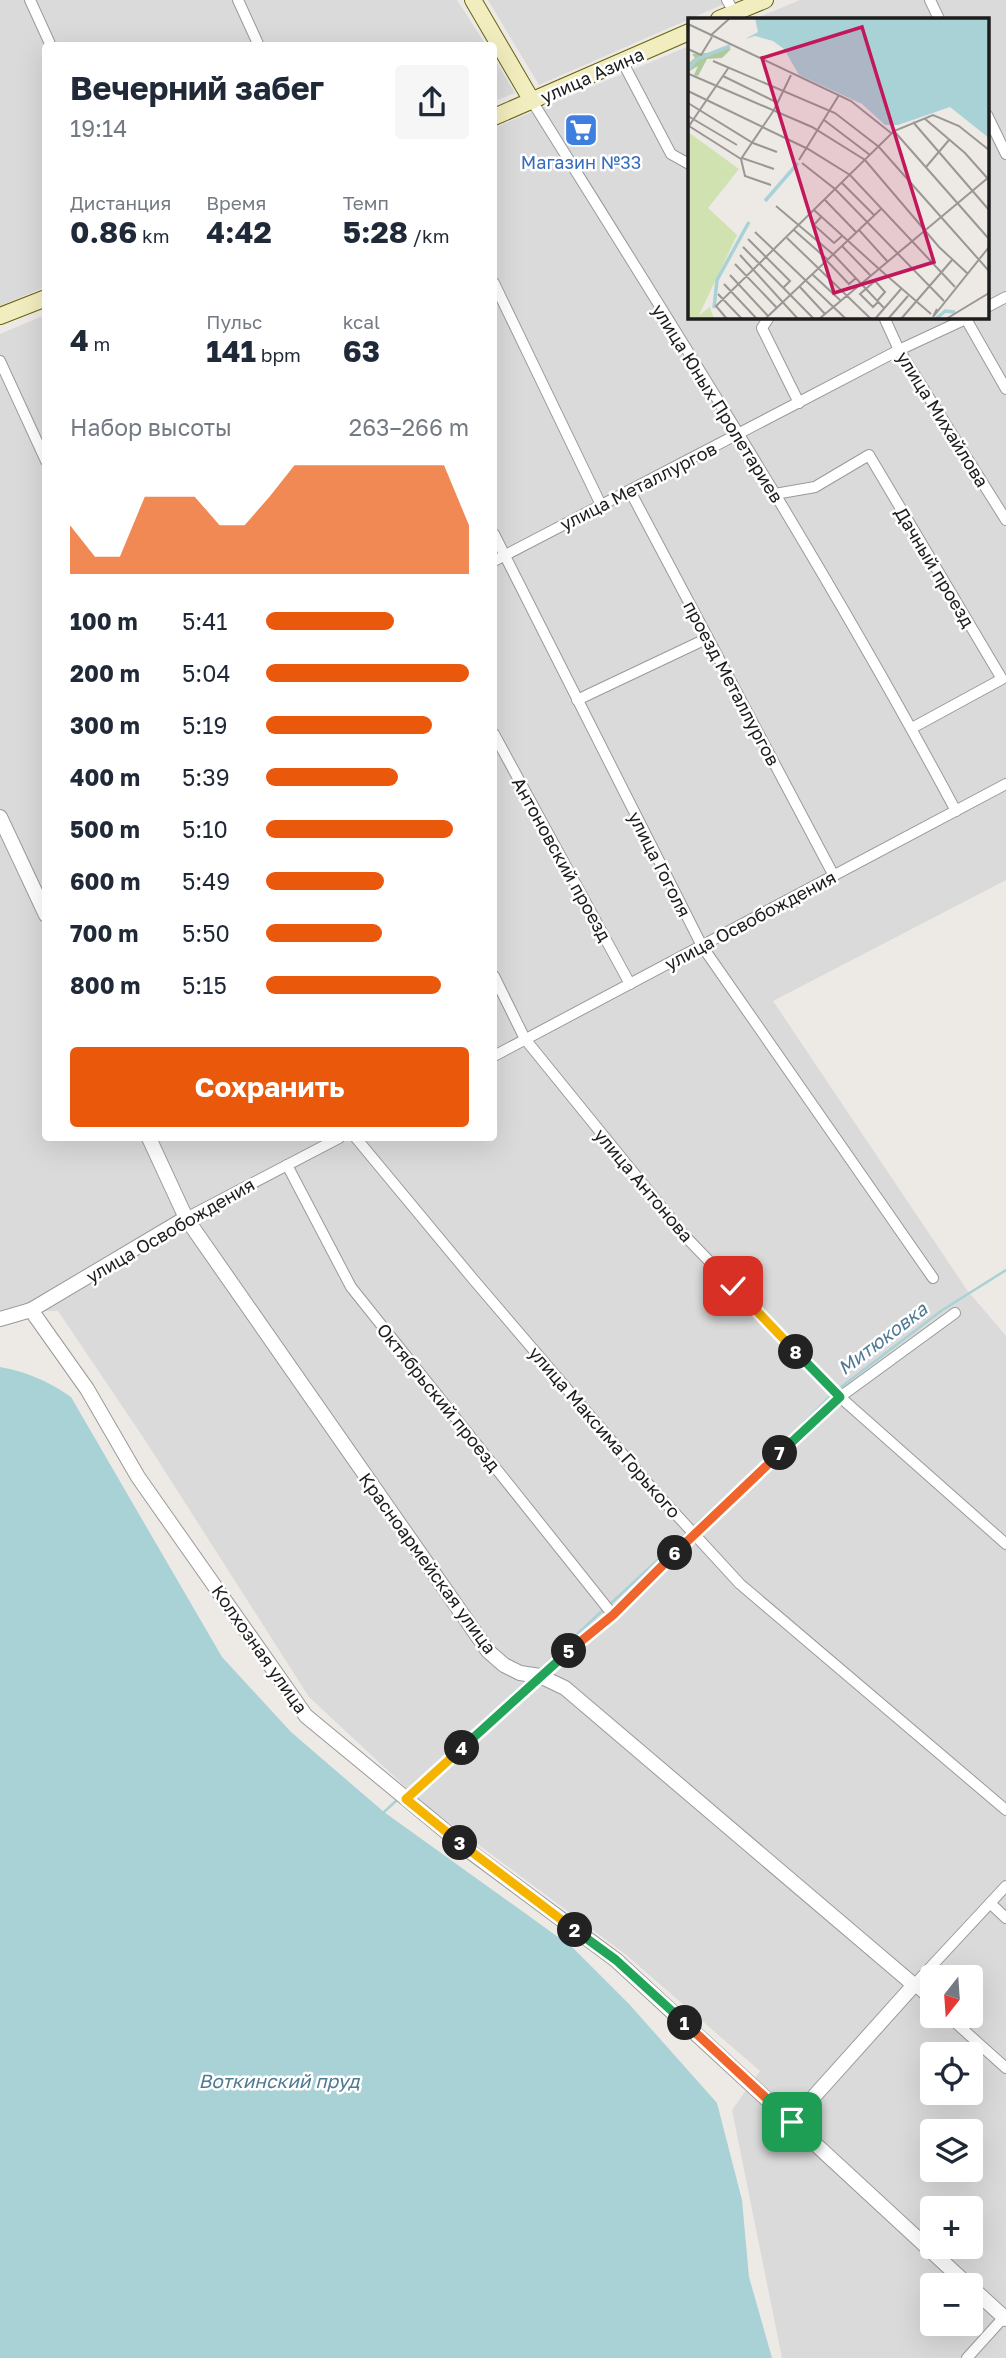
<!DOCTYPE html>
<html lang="ru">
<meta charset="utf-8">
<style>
:root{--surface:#fff;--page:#f6f6f7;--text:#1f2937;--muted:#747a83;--accent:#ea580c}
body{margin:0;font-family:"Golos Text",sans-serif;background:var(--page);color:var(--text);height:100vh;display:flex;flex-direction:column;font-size:26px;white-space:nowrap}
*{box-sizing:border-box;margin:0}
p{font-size:23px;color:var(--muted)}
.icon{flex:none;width:38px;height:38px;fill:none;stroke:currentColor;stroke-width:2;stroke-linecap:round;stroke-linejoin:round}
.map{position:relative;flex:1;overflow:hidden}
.panel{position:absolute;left:42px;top:42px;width:455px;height:1099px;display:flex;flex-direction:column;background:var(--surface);border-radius:7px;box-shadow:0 7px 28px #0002}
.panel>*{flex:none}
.needle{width:46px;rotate:197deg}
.buttons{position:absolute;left:920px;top:1965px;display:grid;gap:14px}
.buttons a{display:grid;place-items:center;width:63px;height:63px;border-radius:7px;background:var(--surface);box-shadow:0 7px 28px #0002;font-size:35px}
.pin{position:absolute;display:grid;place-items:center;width:60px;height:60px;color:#fff;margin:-30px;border-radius:14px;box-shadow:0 4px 10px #0006}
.km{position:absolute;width:35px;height:35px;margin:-18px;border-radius:50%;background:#222;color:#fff;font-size:19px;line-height:35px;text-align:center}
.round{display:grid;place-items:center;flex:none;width:74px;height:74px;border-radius:7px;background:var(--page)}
.summary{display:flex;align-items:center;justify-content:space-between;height:119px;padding:0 28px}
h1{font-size:32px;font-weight:700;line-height:52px}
.metrics{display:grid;grid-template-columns:repeat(3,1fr);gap:10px;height:119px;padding:7px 28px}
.metrics div{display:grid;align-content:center}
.metrics b{font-size:30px;font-weight:700}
.metrics small{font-size:19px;font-weight:400}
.metrics p{font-size:19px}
.chart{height:196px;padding:14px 28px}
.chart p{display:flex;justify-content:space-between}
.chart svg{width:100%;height:126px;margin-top:7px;fill:var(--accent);opacity:.7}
.cta{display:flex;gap:14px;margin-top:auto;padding:14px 28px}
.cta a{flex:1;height:80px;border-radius:7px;background:var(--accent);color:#fff;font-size:28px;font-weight:700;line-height:80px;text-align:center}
ul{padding:0 28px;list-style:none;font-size:23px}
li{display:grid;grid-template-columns:112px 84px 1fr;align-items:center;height:52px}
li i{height:18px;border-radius:9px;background:var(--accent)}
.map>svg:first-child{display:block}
</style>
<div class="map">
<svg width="1006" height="2358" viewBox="0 0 1006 2358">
<rect width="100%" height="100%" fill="#ede9e4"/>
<g fill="#dbdada" fill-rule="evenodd">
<path d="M0 0H457L486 45 46 46 45 287 0 306Z"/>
<path d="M488 0H733L539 85Z"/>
<path d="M800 0H1006V880L773 1001 967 1290 1006 1336V2358H782L732 2110 760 2071 625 1954 425 1805 309 1697 145 1440 58 1311H0V334L45 315 46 1138H494V128L689 46V317H987V19H754ZM933 1978H971V2016H933ZM933 2054H971V2093H933ZM933 2132H971V2170H933ZM933 2208H971V2247H933ZM933 2286H971V2324H933Z"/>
<path d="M494 58 515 93 494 101Z"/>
</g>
<path fill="#a9d2d6" d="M0 1367C27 1372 48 1381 71 1397L222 1657 291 1732 384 1812 572 1947 629 2004 717 2103 742 2200 749 2277 772 2358H0Z"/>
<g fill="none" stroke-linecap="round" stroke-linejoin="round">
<g stroke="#a9d2d6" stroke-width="2.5">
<path d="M837 1390 941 1311 1006 1270"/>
<path d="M788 1439 832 1394"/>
<path d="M693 1527 762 1463"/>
<path d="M608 1606 688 1532"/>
<path d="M539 1670 603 1610"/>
<path d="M407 1791 529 1679"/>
<path d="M384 1812 397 1800"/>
</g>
<g stroke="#9a9a9a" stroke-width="12">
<g id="minor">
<path d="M30 0 51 46"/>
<path d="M238 0 259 46"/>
<path d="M727 0 737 17"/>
<path d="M930 0 939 19"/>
<path d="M622 61 671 154 689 164"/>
<path d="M532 101C678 335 826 568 956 811"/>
<path d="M987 115 1006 154"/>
<path d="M494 283 601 505"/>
<path d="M987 307 1006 297"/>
<path d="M769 317 762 328 799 403"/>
<path d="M884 317 899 350 1006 520"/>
<path d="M966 319 1006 389"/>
<path d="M0 361 46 461"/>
<path d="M630 491 834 876"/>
<path d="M775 494 815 487 869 455 1002 679 912 728"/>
<path d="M494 534 702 946 933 1278"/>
<path d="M494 561 899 350 970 317"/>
<path d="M577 700 708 638"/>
<path d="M494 734 630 984"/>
<path d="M494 976 525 1039 684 1235 840 1397 1006 1544"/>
<path d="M494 1056 1006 784"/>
<path d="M356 1138 473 1279 650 1486 740 1584 1006 1810"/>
<path d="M287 1165 351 1287 613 1615"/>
<path d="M186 1218 339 1138"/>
<path d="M406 1799 540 1676 613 1615 694 1534 840 1397 955 1313"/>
<path d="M990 1903 1006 1918"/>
<path d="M933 2002 914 1985 1006 1886"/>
<path d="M948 2016 1006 2068"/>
<path d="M967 2358 1004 2317"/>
</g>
</g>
<g stroke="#9a9a9a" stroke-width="16">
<g id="tertiary">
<path d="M0 817 46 915"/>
<path d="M149 1138 186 1218 488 1651 504 1665 520 1673 540 1676 565 1688 914 1985 792 2121"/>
<path d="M31 1310 87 1389 138 1477 306 1716 472 1853 616 1960 969 2286"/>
<path d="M0 1319 31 1310 186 1218"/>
<path d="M971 2287 1006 2319"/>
</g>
</g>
<g stroke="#676411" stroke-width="18">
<g id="secondary">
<path d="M473 0 532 101"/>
<path d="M719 19 765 0"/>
<path d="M494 117 689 32"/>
<path d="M0 316 46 298"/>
</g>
</g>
<use href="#minor" stroke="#fff" stroke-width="10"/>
<use href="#tertiary" stroke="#fff" stroke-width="14"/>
<use href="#secondary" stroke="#f2edbe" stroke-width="16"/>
</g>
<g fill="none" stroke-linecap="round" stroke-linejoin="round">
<g stroke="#fff" stroke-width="14">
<path id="split-1" d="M685 2023 792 2122"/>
</g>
<g stroke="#fff" stroke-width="14">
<path id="split-2" d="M575 1930 616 1960 685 2023"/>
</g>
<g stroke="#fff" stroke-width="14">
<path id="split-3" d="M460 1843 575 1930"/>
</g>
<g stroke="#fff" stroke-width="14">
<path id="split-4" d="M460 1843 406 1799 462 1748"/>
</g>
<g stroke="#fff" stroke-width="14">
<path id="split-5" d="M462 1748 569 1651"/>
</g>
<g stroke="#fff" stroke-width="14">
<path id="split-6" d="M569 1651 613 1615 675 1553"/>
</g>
<g stroke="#fff" stroke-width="14">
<path id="split-7" d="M675 1553 780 1453"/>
</g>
<g stroke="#fff" stroke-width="14">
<path id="split-8" d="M780 1453 840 1397 796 1352"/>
</g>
<g stroke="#fff" stroke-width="14">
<path id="split-9" d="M733 1286 796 1352"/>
</g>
<use href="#split-1" stroke="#f0652b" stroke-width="9"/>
<use href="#split-2" stroke="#22a559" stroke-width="9"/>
<use href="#split-3" stroke="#f5b400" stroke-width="9"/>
<use href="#split-4" stroke="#f5b400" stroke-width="9"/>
<use href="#split-5" stroke="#22a559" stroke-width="9"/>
<use href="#split-6" stroke="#f0652b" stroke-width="9"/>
<use href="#split-7" stroke="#f0652b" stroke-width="9"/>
<use href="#split-8" stroke="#22a559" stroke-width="9"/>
<use href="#split-9" stroke="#f5b400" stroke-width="9"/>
</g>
<defs>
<g id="supermarket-square" transform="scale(1.75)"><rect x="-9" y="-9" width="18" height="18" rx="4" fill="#3f7fe0" stroke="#fff"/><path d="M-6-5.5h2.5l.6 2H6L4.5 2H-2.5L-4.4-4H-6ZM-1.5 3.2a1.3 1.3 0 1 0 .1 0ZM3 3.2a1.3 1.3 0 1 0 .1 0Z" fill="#fff"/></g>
</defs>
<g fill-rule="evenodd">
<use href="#supermarket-square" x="581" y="130"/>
</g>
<g text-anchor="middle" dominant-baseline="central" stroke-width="5" stroke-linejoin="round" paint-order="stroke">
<g font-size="18" fill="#1d1d1d" stroke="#fff">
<text transform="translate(592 75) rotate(-24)">улица Азина</text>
<text transform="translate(718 403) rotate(58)">улица Юных Пролетариев</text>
<text transform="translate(943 419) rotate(58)">улица Михайлова</text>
<text transform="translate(638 486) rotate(-27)">улица Металлургов</text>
<text transform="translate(935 567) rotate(59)">Дачный проезд</text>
<text transform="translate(732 683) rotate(62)">проезд Металлургов</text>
<text transform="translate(562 859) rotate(61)">Антоновский проезд</text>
<text transform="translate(660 864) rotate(63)">улица Гоголя</text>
<text transform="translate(750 920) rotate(-28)">улица Освобождения</text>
<text transform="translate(644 1185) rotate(50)">улица Антонова</text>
<text transform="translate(170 1230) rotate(-30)">улица Освобождения</text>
<text transform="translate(439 1397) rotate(51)">Октябрьский проезд</text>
<text transform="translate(605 1432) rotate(49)">улица Максима Горького</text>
<text transform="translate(428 1563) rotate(54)">Красноармейская улица</text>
<text transform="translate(260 1649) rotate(55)">Колхозная улица</text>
</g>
<g font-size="18" fill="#366cbe" stroke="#fff">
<text x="581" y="162">Магазин №33</text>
</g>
<g font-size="19" font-style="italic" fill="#4e7a94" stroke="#fff">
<text transform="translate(882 1338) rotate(-37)">Митюковка</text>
<text x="279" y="2080">Воткинский пруд</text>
</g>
</g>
<g transform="translate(688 18)">
<rect width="301" height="301" fill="#ede9e4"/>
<path d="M37 28 43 31 34 40 19 41 10 58 6 57 10 48 0 54V46L7 40 4 36 32 34Z" fill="#b0c89e"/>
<path d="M0 114 51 151 20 190 49 217 11 297 22 289 26 301H0Z" fill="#cfe2b0"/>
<path d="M67 0H301V120L262 89 210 107H197L174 86 111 57 96 31 85 23 67 18 57 21 70 14Z" fill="#a9d2d6"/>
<path fill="none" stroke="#a9d2d6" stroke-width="3.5" d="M0 51 9 41 42 28M77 183 110 145M26 290 29 262 61 204M248 301 257 293 267 294"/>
<path fill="none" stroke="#9a9794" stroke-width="2" d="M0 6 163 83 203 115M22 18 42 0M0 31 13 37 24 19M25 43 147 95 191 129 253 199M41 49 1 108 53 141M1 56 124 109 177 142 251 229 279 255M35 58 90 85M0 73 120 131 162 157 267 269M0 85 65 125 89 134M0 98 49 127M236 100 277 135 301 162M136 102 182 137M225 104 301 192M206 113 301 221M54 140 86 151M53 141 86 92 103 57M53 141 57 158 83 167M111 142 151 77M114 145 147 171 256 283M238 149 261 122M154 165 186 197M137 182 168 214M88 188 146 237 196 290M126 192 190 250M133 199 126 207 146 225 154 218M253 199 301 253M106 212 140 242M171 212 199 243M67 214 158 301M99 220 183 301M60 221 102 263 95 270M154 228 182 257M55 229 126 301M52 237 110 301M139 243 161 266 168 260M47 246 89 290M190 250 243 296M42 257 80 298M125 257 152 282M36 266 69 301M112 269 137 296M30 276 54 301M189 283 197 274 187 263 172 276 185 289 190 284M249 291 245 299 301 229M39 301 28 288 206 113 245 97 271 108 301 132M77 301 194 190M131 301 301 159M187 301 213 271M200 301 220 278M213 301 264 242M258 301 301 275"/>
<path fill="#c2185b" fill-opacity="0.15" stroke="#c2185b" stroke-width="3.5" d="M174 9 246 244 146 275 74 40Z"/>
<rect width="301" height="301" fill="none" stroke="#1d1d1d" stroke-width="3.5"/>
</g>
</svg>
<div class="buttons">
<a><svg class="needle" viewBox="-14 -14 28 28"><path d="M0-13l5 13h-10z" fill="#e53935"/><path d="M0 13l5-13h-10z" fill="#747a83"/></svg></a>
<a><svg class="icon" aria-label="locate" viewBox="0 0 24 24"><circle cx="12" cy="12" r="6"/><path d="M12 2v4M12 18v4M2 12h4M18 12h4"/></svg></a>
<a><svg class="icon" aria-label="layers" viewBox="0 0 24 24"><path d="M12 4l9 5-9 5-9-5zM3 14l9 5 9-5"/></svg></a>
<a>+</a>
<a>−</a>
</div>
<div class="pin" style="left:792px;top:2122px;background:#1e9e55"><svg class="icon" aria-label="arrive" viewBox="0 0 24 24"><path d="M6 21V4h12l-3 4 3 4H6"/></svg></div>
<div class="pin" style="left:733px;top:1286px;background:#d93025"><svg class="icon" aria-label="check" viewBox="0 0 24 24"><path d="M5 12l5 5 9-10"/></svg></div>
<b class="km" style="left:685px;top:2023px">1</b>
<b class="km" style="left:575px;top:1930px">2</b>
<b class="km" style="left:460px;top:1843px">3</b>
<b class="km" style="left:462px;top:1748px">4</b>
<b class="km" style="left:569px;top:1651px">5</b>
<b class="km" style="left:675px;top:1553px">6</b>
<b class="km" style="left:780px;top:1453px">7</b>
<b class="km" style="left:796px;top:1352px">8</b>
<section class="panel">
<div class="summary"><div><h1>Вечерний забег</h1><p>19:14</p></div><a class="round"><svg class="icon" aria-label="share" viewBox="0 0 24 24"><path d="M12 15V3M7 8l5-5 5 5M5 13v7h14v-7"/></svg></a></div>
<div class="metrics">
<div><p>Дистанция</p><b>0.86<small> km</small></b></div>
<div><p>Время</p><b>4:42</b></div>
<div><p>Темп</p><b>5:28<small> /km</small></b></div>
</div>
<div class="metrics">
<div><b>4<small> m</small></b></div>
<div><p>Пульс</p><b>141<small> bpm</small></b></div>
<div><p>kcal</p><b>63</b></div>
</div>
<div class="chart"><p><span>Набор высоты</span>263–266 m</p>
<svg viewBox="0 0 160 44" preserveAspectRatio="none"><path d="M0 44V27L10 38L20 38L30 17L40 17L50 17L60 27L70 27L80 17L90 6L100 6L110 6L120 6L130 6L140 6L150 6L160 27V44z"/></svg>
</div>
<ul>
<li><b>100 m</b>5:41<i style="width:63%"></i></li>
<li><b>200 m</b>5:04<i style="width:100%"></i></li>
<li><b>300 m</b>5:19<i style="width:82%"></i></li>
<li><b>400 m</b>5:39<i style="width:65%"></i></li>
<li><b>500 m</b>5:10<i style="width:92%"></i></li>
<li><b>600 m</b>5:49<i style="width:58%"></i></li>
<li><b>700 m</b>5:50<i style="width:57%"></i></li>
<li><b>800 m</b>5:15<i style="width:86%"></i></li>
</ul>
<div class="cta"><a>Сохранить</a></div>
</section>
</div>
